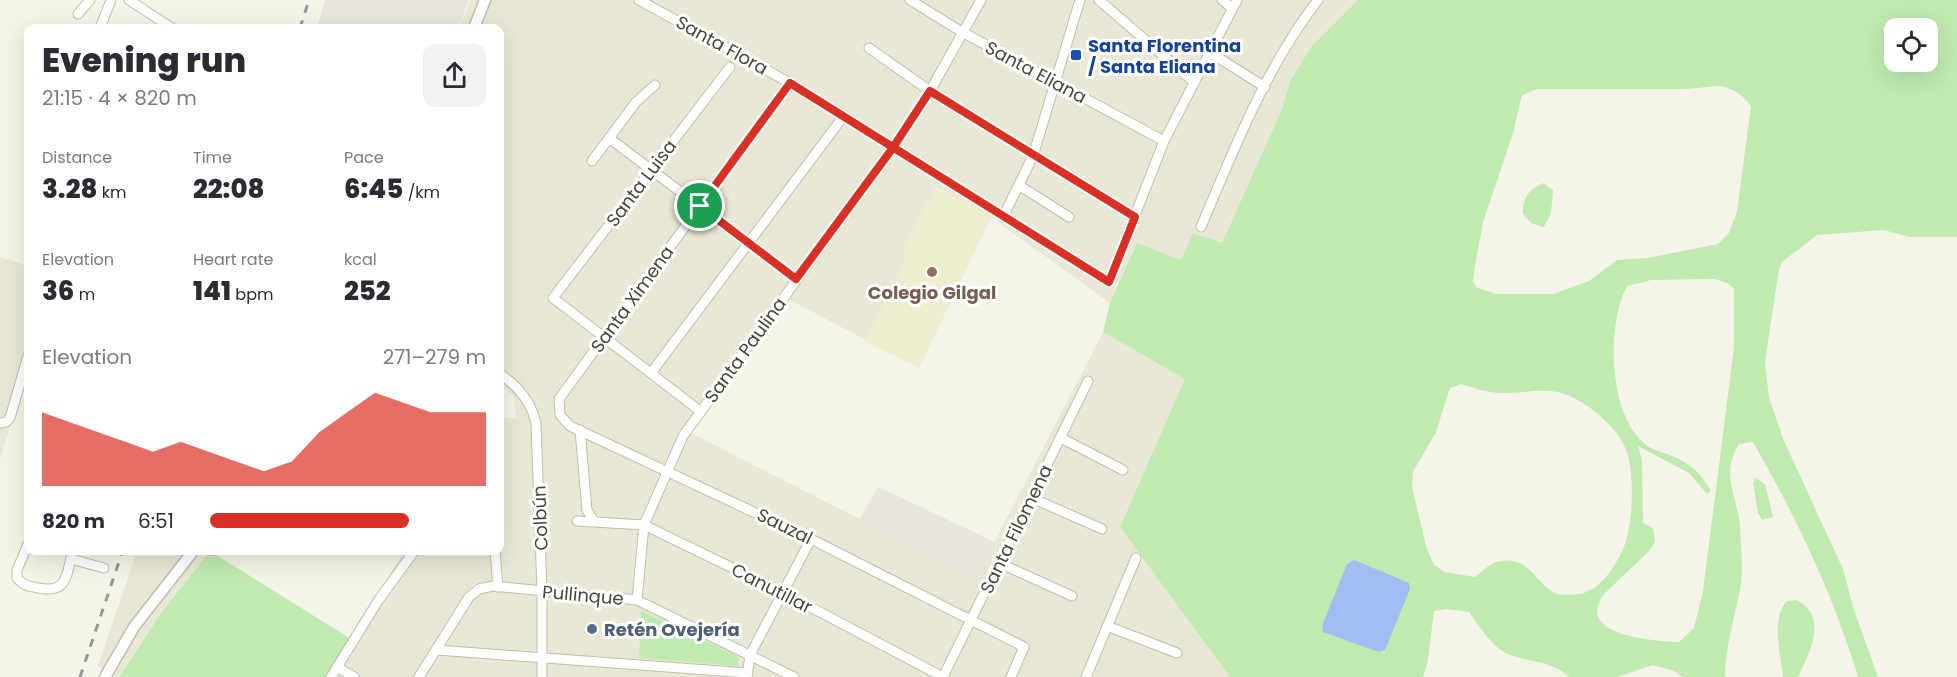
<!DOCTYPE html>
<meta charset="utf-8">
<style>
:root{--surface:#fff;--page:#f2f2f3;--text:#2b2b33;--muted:#7c7c81;--accent:#d93025}
body{margin:0;font-family:Poppins,sans-serif;background:var(--page);color:var(--text);height:100vh;display:flex;flex-direction:column;font-size:22px;white-space:nowrap}
*{box-sizing:border-box;margin:0}
p{font-size:20px;color:var(--muted)}
.icon{flex:none;width:33px;height:33px;fill:none;stroke:currentColor;stroke-width:2;stroke-linecap:round;stroke-linejoin:round}
.map{position:relative;flex:1;overflow:hidden}
.drawer{position:absolute;left:24px;top:24px;width:480px;height:531px;display:flex;flex-direction:column;background:var(--surface);border-radius:12px;box-shadow:0 6px 24px #0002}
.drawer>*{flex:none}
.fabs{position:absolute;left:1884px;top:18px;display:grid;gap:12px}
.fabs a{display:grid;place-items:center;width:54px;height:54px;border-radius:12px;background:var(--surface);box-shadow:0 6px 24px #0002;font-size:30px}
.pin{position:absolute;display:grid;place-items:center;width:51px;height:51px;color:#fff;margin:-26px;border:3px solid #fff;border-radius:50%;box-shadow:0 2px 6px #0007}
.round{display:grid;place-items:center;flex:none;width:63px;height:63px;border-radius:12px;background:var(--page)}
.summary{display:flex;align-items:center;justify-content:space-between;height:102px;padding:0 18px}
h1{font-size:33px;font-weight:800;line-height:45px}
.metrics{display:grid;grid-template-columns:repeat(3,1fr);gap:9px;height:102px;padding:6px 18px}
.metrics div{display:grid;align-content:center}
.metrics b{font-size:26px;font-weight:800}
.metrics small{font-size:16px;font-weight:400}
.metrics p{font-size:16px}
.chart{height:168px;padding:12px 18px}
.chart p{display:flex;justify-content:space-between}
.chart svg{width:100%;height:108px;margin-top:6px;fill:var(--accent);opacity:.7}
ul{padding:0 18px;list-style:none;font-size:20px}
li{display:grid;grid-template-columns:96px 72px 1fr;align-items:center;height:45px}
li i{height:15px;border-radius:8px;background:var(--accent)}
.map>svg:first-child{display:block}
</style>
<div class="map">
<svg width="1957" height="677" viewBox="0 0 1957 677">
<rect width="100%" height="100%" fill="#f5f4e8"/>
<g fill="#e9e8d6">
<path d="M471 0H1358L1290 81 1282 109 1222 243 1181 260 1137 244 1110 303 991 217 919 368 790 300 689 432 976 578 1103 332 1186 379 1121 527 1230 677H328L404 551 500 550V417L516 419 514 396 500 385V28H459Z"/>
<path d="M0 257 28 266V366L0 460Z"/>
<path d="M137 551H210L161 613 118 677 98 666Z"/>
</g>
<g fill="#e7e5dd">
<path d="M325 0H469L458 28H317Z"/>
<path d="M878 487 995 542 976 578 860 519Z"/>
</g>
<path fill="#eeeed1" d="M936 186 991 216 919 368 864 341 904 262 905 247Z"/>
<g fill="#c0eaaf" fill-rule="evenodd">
<path d="M1358 0H1957V237H1909L1884 230 1817 235 1782 262 1779 269 1765 362 1769 398 1784 441 1843 569 1854 610 1878 677H1858C1833 594 1796 517 1753 442L1739 444C1719 476 1739 498 1740 529 1741 549 1744 570 1740 590 1734 620 1726 644 1725 676L1727 677H1683L1674 671 1653 665 1617 677H1569C1553 661 1528 662 1508 654 1492 647 1479 626 1469 612L1447 609 1434 611 1428 660 1423 677H1230L1120 527 1185 379 1103 332 1110 303 1137 243 1181 260 1193 233 1222 243 1282 109 1290 81 1312 46ZM1894 28H1928V62H1894ZM1719 86C1734 88 1742 95 1751 106L1737 211 1729 233 1718 244 1648 258 1617 260 1589 281 1554 294H1496L1476 287 1473 281 1475 266 1483 222 1513 133 1522 95 1537 89H1686ZM1715 279 1729 284 1734 289V347L1703 591 1694 628 1679 642C1656 641 1573 636 1604 594L1649 551 1655 542 1653 528 1643 523 1642 460 1638 446 1689 473 1707 494 1711 491C1701 472 1687 461 1667 454 1660 451 1652 450 1646 445 1608 415 1606 325 1627 286L1651 280ZM1461 384C1474 388 1488 393 1501 393 1521 394 1546 387 1565 394 1588 403 1614 424 1625 447 1635 469 1633 518 1626 541 1620 560 1602 590 1580 594 1573 595 1559 596 1553 592 1533 580 1528 554 1497 562 1488 564 1482 573 1475 577L1445 572 1434 565 1426 546 1412 487 1413 472 1436 432 1450 388Z"/>
<path d="M1544 183 1553 190 1551 213 1544 227 1531 223 1523 214C1522 198 1530 188 1544 183Z"/>
<path d="M1756 478 1765 484 1773 517 1762 520 1758 513 1753 483Z"/>
<path d="M210 551 351 639 328 677H119L161 613Z"/>
<path d="M1796 600C1830 616 1809 653 1798 677H1783C1781 655 1770 619 1787 601Z"/>
<path d="M641 611 739 657 738 666 639 658Z"/>
</g>
<path fill="#a2bdf4" d="M1354 560 1409 583 1410 589 1385 650 1379 652 1323 632 1322 626 1347 564Z"/>
<g fill="none" stroke-linecap="round" stroke-linejoin="round">
<g stroke="#c1bfaa" stroke-width="11">
<g id="minor">
<path d="M129 0 172 28"/>
<path d="M639 0 790 83 1109 282 1164 141 1237 0"/>
<path d="M910 0 962 32 1164 141"/>
<path d="M1099 0 1194 82"/>
<path d="M1222 0 1232 8"/>
<path d="M78 14 90 0"/>
<path d="M100 28 111 0"/>
<path d="M869 48 930 91 1135 217"/>
<path d="M1209 52 1265 87"/>
<path d="M790 83 559 399 560 415 570 426 811 539 1024 647 1011 677"/>
<path d="M609 138 796 279"/>
<path d="M592 161 636 102 655 85"/>
<path d="M1020 186 1069 217"/>
<path d="M1003 217 1033 156 1080 0"/>
<path d="M1201 227C1234 149 1266 67 1318 0"/>
<path d="M651 373 843 117"/>
<path d="M500 374C518 386 531 401 536 423L542 591V677"/>
<path d="M700 411 553 298 730 67"/>
<path d="M0 423 6 422 10 418 28 356"/>
<path d="M580 430 587 510 593 520"/>
<path d="M1061 438 1123 470"/>
<path d="M1032 498 1102 529"/>
<path d="M577 521 644 525 782 592 943 677"/>
<path d="M28 544 17 570V578C23 586 29 586 38 588 69 594 66 574 73 550"/>
<path d="M495 550 498 587"/>
<path d="M71 559 104 568"/>
<path d="M999 563 1072 596"/>
<path d="M637 600 644 525 683 436 892 149 930 91 981 0"/>
<path d="M1107 626 1177 653"/>
<path d="M437 650 748 673"/>
<path d="M337 667 354 677"/>
<path d="M331 677 378 601 415 550"/>
<path d="M419 677 469 597 479 589 493 586 637 600 794 677"/>
<path d="M747 677 750 655 811 539"/>
<path d="M943 677 1088 381"/>
<path d="M1086 677 1136 558"/>
</g>
</g>
<g stroke="#c1bfaa" stroke-width="13">
<g id="tertiary">
<path d="M474 28 485 0"/>
<path d="M105 677 134 627 194 550"/>
</g>
</g>
<use href="#minor" stroke="#fff" stroke-width="9"/>
<use href="#tertiary" stroke="#fff" stroke-width="10"/>
<g stroke="#979797" stroke-width="3" stroke-dasharray="8 8" stroke-linecap="butt">
<path d="M300 28 309 0"/>
<path d="M80 677 123 550"/>
</g>
</g>
<g fill="none" stroke-linecap="round" stroke-linejoin="round">
<g stroke="#fff" stroke-width="12">
<path id="route" d="M700 206 790 83 1109 282 1135 217 930 91 892 149 796 279 700 206"/>
</g>
<use href="#route" stroke="#d93025" stroke-width="8"/>
</g>
<rect fill="#1a4fb4" stroke="#fff" stroke-width="2" x="1070" y="49" width="12" height="12" rx="3"/>
<circle fill="#8d6e63" stroke="#fff" stroke-width="2" cx="932" cy="272" r="6"/>
<circle fill="#5c6f8a" stroke="#fff" stroke-width="2" cx="592" cy="629" r="6"/>
<g text-anchor="middle" dominant-baseline="central" stroke-width="6" stroke-linejoin="round" paint-order="stroke">
<g font-size="18" fill="#484636" stroke="#fff">
<text transform="translate(722 45) rotate(29)">Santa Flora</text>
<text transform="translate(1036 72) rotate(28)">Santa Eliana</text>
<text transform="translate(641 183) rotate(-53)">Santa Luisa</text>
<text transform="translate(632 299) rotate(-54)">Santa Ximena</text>
<text transform="translate(745 350) rotate(-54)">Santa Paulina</text>
<text transform="translate(540 518) rotate(-92)">Colbún</text>
<text transform="translate(785 526) rotate(26)">Sauzal</text>
<text transform="translate(1016 529) rotate(-64)">Santa Filomena</text>
<text transform="translate(772 588) rotate(27)">Canutillar</text>
<text transform="translate(583 595) rotate(5)">Pullinque</text>
</g>
<g font-size="18" font-weight="bold" fill="#164399" stroke="#fff" text-anchor="start">
<text x="1088" y="45">Santa Florentina<tspan x="1088" dy="21">/ Santa Eliana</tspan></text>
</g>
<g font-size="18" font-weight="bold" fill="#785e54" stroke="#fff">
<text x="932" y="292">Colegio Gilgal</text>
</g>
<g font-size="18" font-weight="bold" fill="#4e5e75" stroke="#fff" text-anchor="start">
<text x="604" y="629">Retén Ovejería</text>
</g>
</g>
</svg>
<div class="fabs">
<a><svg class="icon" aria-label="locate" viewBox="0 0 24 24"><circle cx="12" cy="12" r="6"/><path d="M12 2v4M12 18v4M2 12h4M18 12h4"/></svg></a>
</div>
<div class="pin" style="left:700px;top:206px;background:#1e9e55"><svg class="icon" aria-label="arrive" viewBox="0 0 24 24"><path d="M6 21V4h12l-3 4 3 4H6"/></svg></div>
<section class="drawer">
<div class="summary"><div><h1>Evening run</h1><p>21:15 · 4 × 820 m</p></div><a class="round"><svg class="icon" aria-label="share" viewBox="0 0 24 24"><path d="M12 15V3M7 8l5-5 5 5M5 13v7h14v-7"/></svg></a></div>
<div class="metrics">
<div><p>Distance</p><b>3.28<small> km</small></b></div>
<div><p>Time</p><b>22:08</b></div>
<div><p>Pace</p><b>6:45<small> /km</small></b></div>
</div>
<div class="metrics">
<div><p>Elevation</p><b>36<small> m</small></b></div>
<div><p>Heart rate</p><b>141<small> bpm</small></b></div>
<div><p>kcal</p><b>252</b></div>
</div>
<div class="chart"><p><span>Elevation</span>271–279 m</p>
<svg viewBox="0 0 160 44" preserveAspectRatio="none"><path d="M0 44V14L10 18L20 22L30 26L40 30L50 26L60 30L70 34L80 38L90 34L100 22L110 14L120 6L130 10L140 14L150 14L160 14V44z"/></svg>
</div>
<ul>
<li><b>820 m</b>6:51<i style="width:72%"></i></li>
</ul>
</section>
</div>
